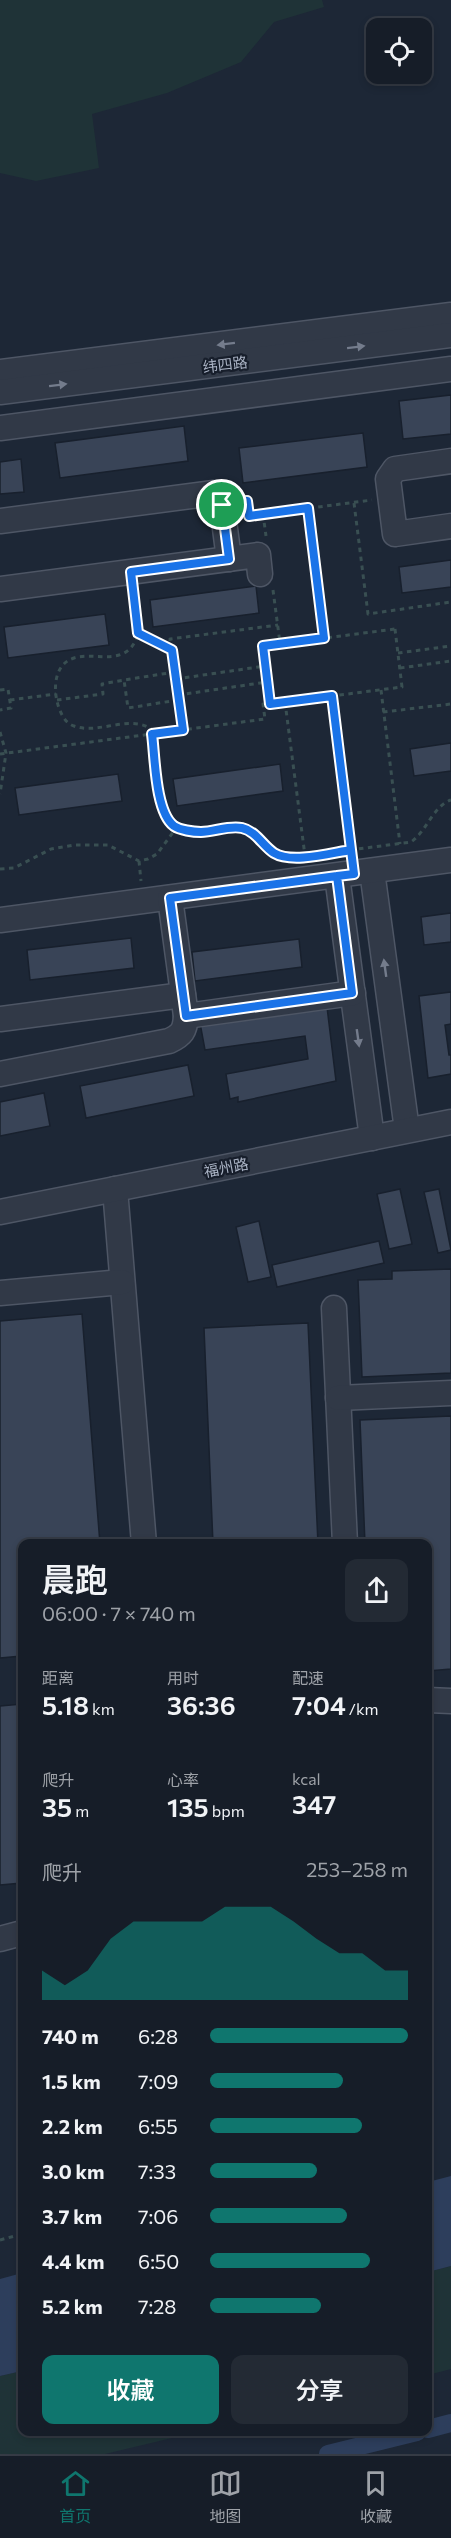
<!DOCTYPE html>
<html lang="zh">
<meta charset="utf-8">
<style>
:root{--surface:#161d28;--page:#232a34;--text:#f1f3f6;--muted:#9ea2a8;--line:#353b45;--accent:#0f766e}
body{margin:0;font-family:Commissioner,"Noto Sans SC",sans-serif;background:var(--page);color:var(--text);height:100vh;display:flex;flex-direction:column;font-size:22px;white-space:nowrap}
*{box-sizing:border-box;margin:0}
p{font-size:20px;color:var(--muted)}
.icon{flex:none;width:33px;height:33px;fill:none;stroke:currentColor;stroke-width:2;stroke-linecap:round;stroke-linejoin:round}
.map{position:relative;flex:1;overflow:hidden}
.details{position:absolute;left:18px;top:1539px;width:414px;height:897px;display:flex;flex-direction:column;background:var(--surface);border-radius:12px;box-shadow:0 3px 9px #0003,0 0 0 2px var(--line)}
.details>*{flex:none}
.controls{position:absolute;left:366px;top:18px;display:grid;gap:12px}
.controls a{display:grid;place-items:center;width:66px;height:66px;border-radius:12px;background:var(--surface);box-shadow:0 3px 9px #0003,0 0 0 2px var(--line);font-size:30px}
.pin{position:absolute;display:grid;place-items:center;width:51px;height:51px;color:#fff;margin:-26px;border:3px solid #fff;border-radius:50%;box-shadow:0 2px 6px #0007}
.round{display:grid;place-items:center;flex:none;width:63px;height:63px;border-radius:12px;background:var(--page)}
.overview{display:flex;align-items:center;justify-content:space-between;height:102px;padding:0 24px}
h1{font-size:33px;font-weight:600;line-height:45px}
.stats{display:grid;grid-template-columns:repeat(3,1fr);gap:9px;height:102px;padding:6px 24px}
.stats div{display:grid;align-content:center}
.stats b{font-size:26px;font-weight:600}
.stats small{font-size:16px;font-weight:400}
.stats p{font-size:16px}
.chart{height:168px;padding:12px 24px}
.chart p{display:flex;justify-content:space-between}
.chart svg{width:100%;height:108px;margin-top:6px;fill:var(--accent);opacity:.7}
.button{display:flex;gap:12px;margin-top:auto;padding:12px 24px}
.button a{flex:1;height:69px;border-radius:12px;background:var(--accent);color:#fff;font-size:24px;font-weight:600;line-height:69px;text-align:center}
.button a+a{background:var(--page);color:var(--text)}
ul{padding:0 24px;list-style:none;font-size:20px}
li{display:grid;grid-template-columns:96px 72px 1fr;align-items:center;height:45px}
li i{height:15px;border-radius:8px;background:var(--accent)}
.menu{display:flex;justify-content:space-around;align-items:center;height:84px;border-top:2px solid var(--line);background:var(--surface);font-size:16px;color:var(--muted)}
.menu a{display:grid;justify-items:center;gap:3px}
.menu .active{color:var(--accent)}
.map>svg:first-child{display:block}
</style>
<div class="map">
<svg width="451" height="2454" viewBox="0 0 451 2454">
<rect width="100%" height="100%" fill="#1d2736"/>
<g fill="#1f3337">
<path d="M0 0H322L324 7 274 22 241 62 167 93 92 114 99 168 36 181 0 173Z"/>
<path d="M451 2266V2369L428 2375V2272Z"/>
<path d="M22 2371V2432H197L105 2454H0V2376Z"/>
</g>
<g fill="#2d3e5c">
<path d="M451 2176V2266L428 2272V2182Z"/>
<path d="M22 2273V2371L0 2376V2279Z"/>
</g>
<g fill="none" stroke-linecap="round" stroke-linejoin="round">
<g stroke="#2d3e5c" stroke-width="18">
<path d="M428 2429 451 2423"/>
<path d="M328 2454 417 2432"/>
</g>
</g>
<g fill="#394457" stroke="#18202d" stroke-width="1.5">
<path d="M451 395V434L403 439 399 401Z"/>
<path d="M184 426 188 461 60 478 55 443Z"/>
<path d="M363 433 367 467 243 483 239 448Z"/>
<path d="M21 459 24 492 0 494V462Z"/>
<path d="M451 560V587L402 593 399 567Z"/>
<path d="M256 586 259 613 153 627 150 600Z"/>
<path d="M105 614 109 645 8 658 4 627Z"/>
<path d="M451 743V771L414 776 410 749Z"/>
<path d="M280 764 283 791 177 806 173 779Z"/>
<path d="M118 774 122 801 19 815 15 788Z"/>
<path d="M451 913V942L424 945 421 917Z"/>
<path d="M131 938 134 968 30 980 27 950Z"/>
<path d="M299 939 302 967 195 981 192 952Z"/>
<path d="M451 992V1024L445 1025 449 1055H451V1074L428 1078 419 996Z"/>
<path d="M327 1007 336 1081 238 1102V1097L230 1099 226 1074 308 1059 305 1036 205 1050 200 1023Z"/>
<path d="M188 1065 194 1096 86 1118 80 1086Z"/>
<path d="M44 1093 50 1126 0 1136V1102Z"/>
<path d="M400 1189 412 1244 389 1249 377 1194Z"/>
<path d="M439 1189 451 1250 438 1253 424 1192Z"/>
<path d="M259 1221 271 1277 248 1282 236 1227Z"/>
<path d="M379 1241 384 1263 277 1287 272 1265Z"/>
<path d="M451 1269V1373L362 1377 358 1280 392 1279V1271Z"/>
<path d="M82 1314 100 1544H22V1656L0 1658V1321Z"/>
<path d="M308 1323 318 1544H213L204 1328Z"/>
<path d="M451 1416V1669L428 1671V1544H365L360 1420Z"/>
<path d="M22 1704V1883L0 1885V1706Z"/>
</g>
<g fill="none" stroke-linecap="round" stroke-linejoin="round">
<g stroke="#4e5665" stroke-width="27">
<g id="minor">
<path d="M0 372 451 315"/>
<path d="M0 392 451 335"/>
<path d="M0 428 451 369"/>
<path d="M451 461 395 469 388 479 395 534 451 526"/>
<path d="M0 521 214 493 221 498 229 559"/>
<path d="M0 589 258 555 260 574"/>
<path d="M372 871 407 1130"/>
<path d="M337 876 372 1138"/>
<path d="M0 920 451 860"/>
<path d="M186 1016 353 993"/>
<path d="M0 1019 183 995"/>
<path d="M0 1074 169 1041C182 1035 185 1031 186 1016L170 898"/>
<path d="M115 1189 144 1544"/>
<path d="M0 1212 451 1122"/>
<path d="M0 1293 122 1282"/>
<path d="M334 1308 345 1544"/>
<path d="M338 1398 451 1393"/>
<path d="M428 1700 451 1701"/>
<path d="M0 1939 22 1933"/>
</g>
</g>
<g stroke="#394f52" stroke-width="3" stroke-dasharray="4.5 4.5" stroke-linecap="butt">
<path d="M242 502 247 501 249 516 372 500"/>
<path d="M354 503 368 614 451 602"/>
<path d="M308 508 324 637"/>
<path d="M263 514 266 536"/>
<path d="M273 590 280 643"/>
<path d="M133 591 139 631C129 670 96 651 74 658 54 664 53 689 58 705 61 714 65 723 74 726 98 735 129 714 151 729L162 805 174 825 200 832 241 828 257 836 272 851 289 858 411 842C427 831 433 806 451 800"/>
<path d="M395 629 402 687 270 704 263 646Z"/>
<path d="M138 633 171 650"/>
<path d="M398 653 451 646"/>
<path d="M400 668 451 661"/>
<path d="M175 672 124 680 128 708 178 700"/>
<path d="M176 679 265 666"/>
<path d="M0 690 8 689 11 708 0 710"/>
<path d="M381 690 400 844"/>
<path d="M178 695 267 682"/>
<path d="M332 696 351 852"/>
<path d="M10 700 56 694"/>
<path d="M57 700 103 694 102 684 124 680"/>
<path d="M285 702 305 856"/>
<path d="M383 712 451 704"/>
<path d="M183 730 170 639 278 625"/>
<path d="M0 732 6 753 0 794"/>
<path d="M0 754 265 719 263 704H270"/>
<path d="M139 861 141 881"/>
<path d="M0 869 14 868 51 849 74 845H108L139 861 148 859 157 854 177 827"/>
<path d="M0 2240 22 2234"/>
</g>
<use href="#minor" stroke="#313947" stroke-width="24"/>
</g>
<defs><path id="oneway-solid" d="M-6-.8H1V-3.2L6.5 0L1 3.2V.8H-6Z" transform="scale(1.5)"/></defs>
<g fill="#747c8c">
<use href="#oneway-solid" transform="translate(226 344) rotate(173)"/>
<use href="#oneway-solid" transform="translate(356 347) rotate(-7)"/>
<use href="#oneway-solid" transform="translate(58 385) rotate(-7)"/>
<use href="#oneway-solid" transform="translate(385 968) rotate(-98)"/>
<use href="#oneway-solid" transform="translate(358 1038) rotate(82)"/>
</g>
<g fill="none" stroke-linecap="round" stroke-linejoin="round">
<g stroke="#fff" stroke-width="12">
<path id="route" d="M222 505 229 559 131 572 138 633 172 650 183 730 152 734C155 756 155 812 174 826 180 830 193 832 201 832 214 832 229 825 242 828 256 831 263 846 274 853 292 864 331 853 351 850L354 874 337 876 170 898 186 1016 352 993 337 876 354 874 332 696 270 704 263 646 324 638 308 508 249 516 247 501 222 505"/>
</g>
<use href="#route" stroke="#1a73e8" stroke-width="8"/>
</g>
<g text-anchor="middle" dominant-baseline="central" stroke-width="4.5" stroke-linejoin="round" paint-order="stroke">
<g font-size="15" fill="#aab3c4" stroke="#171e2b">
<text transform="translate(225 364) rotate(-7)">纬四路</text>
<text transform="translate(226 1167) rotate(-11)">福州路</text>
</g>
</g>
</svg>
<div class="controls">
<a><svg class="icon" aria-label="locate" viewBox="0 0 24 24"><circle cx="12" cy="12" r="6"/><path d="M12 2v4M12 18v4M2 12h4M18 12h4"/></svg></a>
</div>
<div class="pin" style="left:222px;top:505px;background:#1e9e55"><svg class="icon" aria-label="arrive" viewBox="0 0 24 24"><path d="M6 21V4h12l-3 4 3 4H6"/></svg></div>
<section class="details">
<div class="overview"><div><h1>晨跑</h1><p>06:00 · 7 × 740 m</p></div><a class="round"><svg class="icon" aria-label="share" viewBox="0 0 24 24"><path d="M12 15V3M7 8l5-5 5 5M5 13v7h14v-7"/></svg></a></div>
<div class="stats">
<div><p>距离</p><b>5.18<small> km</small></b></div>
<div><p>用时</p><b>36:36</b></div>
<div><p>配速</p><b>7:04<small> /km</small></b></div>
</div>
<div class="stats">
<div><p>爬升</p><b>35<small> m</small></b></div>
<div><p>心率</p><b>135<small> bpm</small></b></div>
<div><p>kcal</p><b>347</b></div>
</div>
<div class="chart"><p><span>爬升</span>253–258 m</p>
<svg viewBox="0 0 160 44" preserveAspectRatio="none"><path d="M0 44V32L10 38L20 32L30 19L40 12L50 12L60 12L70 12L80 6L90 6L100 6L110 12L120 19L130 25L140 25L150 32L160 32V44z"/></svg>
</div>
<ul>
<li><b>740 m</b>6:28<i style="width:100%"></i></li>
<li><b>1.5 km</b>7:09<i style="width:67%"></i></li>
<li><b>2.2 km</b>6:55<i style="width:77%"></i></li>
<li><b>3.0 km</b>7:33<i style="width:54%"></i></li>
<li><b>3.7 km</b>7:06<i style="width:69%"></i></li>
<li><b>4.4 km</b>6:50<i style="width:81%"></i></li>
<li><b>5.2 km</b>7:28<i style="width:56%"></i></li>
</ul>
<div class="button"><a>收藏</a><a>分享</a></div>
</section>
</div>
<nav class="menu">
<a class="active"><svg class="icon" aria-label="home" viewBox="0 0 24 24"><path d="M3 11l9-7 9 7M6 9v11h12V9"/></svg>首页</a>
<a><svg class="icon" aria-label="map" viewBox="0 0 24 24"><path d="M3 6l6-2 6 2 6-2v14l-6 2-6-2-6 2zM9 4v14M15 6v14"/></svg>地图</a>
<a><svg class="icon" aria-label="saved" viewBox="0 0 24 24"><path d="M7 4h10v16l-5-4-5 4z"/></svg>收藏</a>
</nav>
